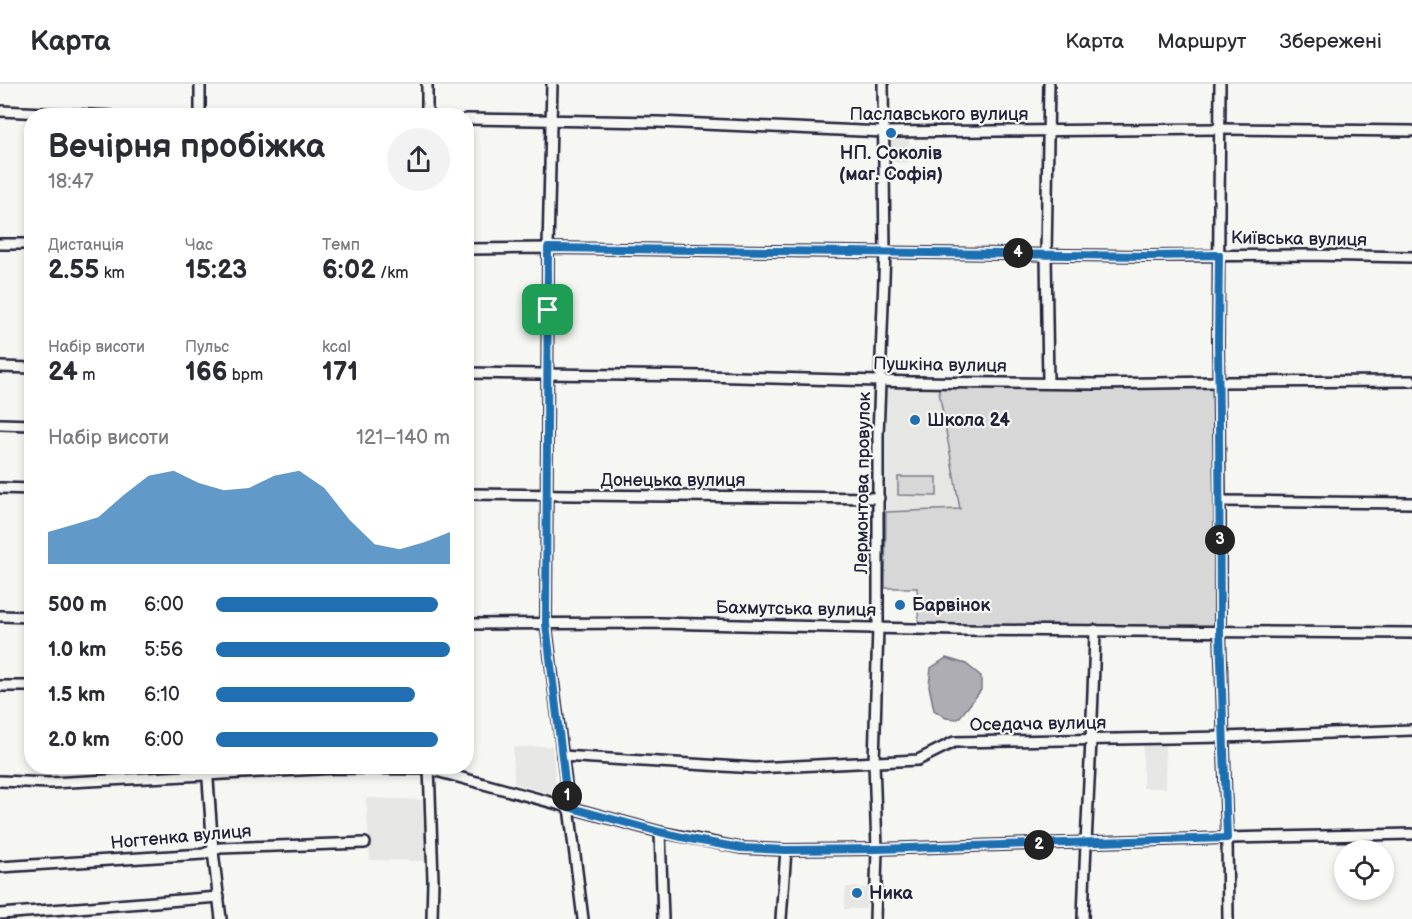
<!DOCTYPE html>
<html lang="uk">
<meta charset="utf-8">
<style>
:root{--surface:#fff;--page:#f2f2f3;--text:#2b2b33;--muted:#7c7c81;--line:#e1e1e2;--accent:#1f6fb2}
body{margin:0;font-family:"Balsamiq Sans",sans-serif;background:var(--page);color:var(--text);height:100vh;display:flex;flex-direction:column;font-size:22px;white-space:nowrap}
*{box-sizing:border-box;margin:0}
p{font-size:20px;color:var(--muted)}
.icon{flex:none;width:33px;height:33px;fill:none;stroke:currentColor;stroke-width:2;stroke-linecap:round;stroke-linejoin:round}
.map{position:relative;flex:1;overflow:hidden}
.panel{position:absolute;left:24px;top:24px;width:450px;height:666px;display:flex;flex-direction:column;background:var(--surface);border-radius:24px;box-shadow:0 3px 9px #0003}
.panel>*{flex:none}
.buttons{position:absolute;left:1334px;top:756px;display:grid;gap:12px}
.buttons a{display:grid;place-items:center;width:60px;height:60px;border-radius:50%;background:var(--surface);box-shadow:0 3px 9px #0003;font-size:30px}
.pin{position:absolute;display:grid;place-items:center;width:51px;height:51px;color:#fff;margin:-26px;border-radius:12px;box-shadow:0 3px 9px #0006}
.km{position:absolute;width:30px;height:30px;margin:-15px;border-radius:50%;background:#222;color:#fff;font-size:16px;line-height:30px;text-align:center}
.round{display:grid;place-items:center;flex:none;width:63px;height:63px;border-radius:32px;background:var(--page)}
.summary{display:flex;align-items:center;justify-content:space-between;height:102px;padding:0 24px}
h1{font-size:33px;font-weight:700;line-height:45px}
.figures{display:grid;grid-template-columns:repeat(3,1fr);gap:9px;height:102px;padding:6px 24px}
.figures div{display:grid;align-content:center}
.figures b{font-size:26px;font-weight:700}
.figures small{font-size:16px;font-weight:400}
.figures p{font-size:16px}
.chart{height:168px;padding:12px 24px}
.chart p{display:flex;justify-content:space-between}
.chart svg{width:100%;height:108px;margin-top:6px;fill:var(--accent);opacity:.7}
ul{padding:0 24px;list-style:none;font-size:20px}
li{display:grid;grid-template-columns:96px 72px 1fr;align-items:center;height:45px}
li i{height:15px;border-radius:8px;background:var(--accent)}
header{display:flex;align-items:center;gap:36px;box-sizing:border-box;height:84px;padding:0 30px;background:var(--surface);border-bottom:2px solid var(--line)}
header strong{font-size:28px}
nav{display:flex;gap:33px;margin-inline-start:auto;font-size:21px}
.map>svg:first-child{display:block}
</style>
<header>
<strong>Карта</strong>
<nav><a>Карта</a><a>Маршрут</a><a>Збережені</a></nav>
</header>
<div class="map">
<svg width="1412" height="835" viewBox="0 0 1412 835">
<rect width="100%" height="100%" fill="#f6f6f2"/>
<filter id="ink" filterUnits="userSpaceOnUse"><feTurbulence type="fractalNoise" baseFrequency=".0167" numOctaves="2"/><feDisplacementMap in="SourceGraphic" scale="12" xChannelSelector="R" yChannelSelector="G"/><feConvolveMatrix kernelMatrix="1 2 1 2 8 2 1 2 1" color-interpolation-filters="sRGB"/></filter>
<g filter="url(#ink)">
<g fill="#e6e6e4">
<path d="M888 54H909V79L888 78Z"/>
<path d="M886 301 938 302 960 426 886 428Z"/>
<path d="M1143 660H1165L1166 704H1143Z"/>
<path d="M552 662 557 712 514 699 513 663Z"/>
<path d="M366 714 422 716 428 777 370 776Z"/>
<path d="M846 803 868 804 866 825H844Z"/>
</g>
<g fill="#d7d7d7" stroke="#7c7c89" stroke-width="1.5">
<path d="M938 302 1217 303 1216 543 919 545 917 504H885L886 428 960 425Z"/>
<path d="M898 393H937V412L898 411Z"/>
</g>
<path fill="#adadb3" stroke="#757583" stroke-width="1.5" d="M946 574 966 580 981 592V606L968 623 958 635 946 634 934 626 929 602 931 584Z"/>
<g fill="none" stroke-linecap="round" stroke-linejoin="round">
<g stroke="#22223b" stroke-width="14">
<g id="minor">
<path d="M200 0V32"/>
<path d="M552 0 548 164 546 540 583 835"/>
<path d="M1220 0 1218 257 1220 417V547L1227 754 1228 835"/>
<path d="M0 27 112 32"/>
<path d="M218 32H355"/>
<path d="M427 32V0"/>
<path d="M466 35 658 38 884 48 1219 45 1412 47"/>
<path d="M0 160H32"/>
<path d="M466 165 548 164 1148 172 1308 171 1412 173"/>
<path d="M0 283 32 284"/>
<path d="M466 289 706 292 912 298 1094 300 1218 298 1412 297"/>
<path d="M1048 299 1046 170 1049 0"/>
<path d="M0 340 32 341"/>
<path d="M0 404 32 405"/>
<path d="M466 410 879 414"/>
<path d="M1220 417 1412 419"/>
<path d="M0 532 32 533"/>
<path d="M466 540 659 539 957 546 1412 549"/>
<path d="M0 602H32"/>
<path d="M562 672 755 684 918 676 954 658 1224 653 1412 646"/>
<path d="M207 682 213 767 221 835"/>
<path d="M429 682 433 796 432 835"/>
<path d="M0 697 50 699 338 684 429 685 660 748 741 764 786 766 877 765 1227 754 1412 750"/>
<path d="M660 748 663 835"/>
<path d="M0 783 203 770 220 764 365 759"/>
<path d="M0 830 219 813"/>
<path d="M781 835 786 766"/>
<path d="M875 835 877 765 874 678 878 543V351L885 168 883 0"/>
<path d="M1083 835C1086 739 1093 642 1095 546"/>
</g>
</g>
<use href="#minor" stroke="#f6f6f2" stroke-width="9"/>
</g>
</g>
<g fill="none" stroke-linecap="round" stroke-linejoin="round" filter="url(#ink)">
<g stroke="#fff" stroke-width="12">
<path id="route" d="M548 164 1148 172 1219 171 1218 257 1219 336 1220 547 1227 754 877 765 786 766 741 764 695 756 660 748 568 723 546 540Z"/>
</g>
<use href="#route" stroke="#1f6fb2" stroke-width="8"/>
</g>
<g fill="#1f6fb2" stroke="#f6f6f2" stroke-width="2">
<circle cx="891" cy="49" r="6"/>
<circle cx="915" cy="336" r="6"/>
<circle cx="900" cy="521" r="6"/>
<circle cx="857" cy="809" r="6"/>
</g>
<g text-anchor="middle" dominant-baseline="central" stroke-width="4.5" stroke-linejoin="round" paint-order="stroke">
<g font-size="18" fill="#22223b" stroke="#f6f6f2">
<text x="939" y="30">Паславського вулиця</text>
<text transform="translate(1299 155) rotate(1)">Київська вулиця</text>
<text transform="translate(940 281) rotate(1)">Пушкіна вулиця</text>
<text x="673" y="396">Донецька вулиця</text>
<text transform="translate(863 399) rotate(-89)">Лермонтова провулок</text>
<text transform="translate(796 525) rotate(1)">Бахмутська вулиця</text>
<text transform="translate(1038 640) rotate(-1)">Оседача вулиця</text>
<text transform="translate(181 753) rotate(-5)">Ногтенка вулиця</text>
</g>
<g font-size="18" font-weight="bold" fill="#22223b" stroke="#f6f6f2" text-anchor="start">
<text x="891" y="69" text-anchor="middle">НП. Соколів<tspan x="891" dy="21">(маг. Софія)</tspan></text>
<text x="927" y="336">Школа 24</text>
<text x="912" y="521">Барвінок</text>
<text x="869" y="809">Ника</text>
</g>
</g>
</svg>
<div class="buttons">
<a><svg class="icon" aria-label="locate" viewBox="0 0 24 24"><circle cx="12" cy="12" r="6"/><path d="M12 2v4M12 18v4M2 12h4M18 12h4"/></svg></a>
</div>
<div class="pin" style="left:548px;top:226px;background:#1e9e55"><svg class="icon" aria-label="arrive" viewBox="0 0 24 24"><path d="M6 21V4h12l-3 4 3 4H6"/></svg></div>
<b class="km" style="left:567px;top:712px">1</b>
<b class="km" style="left:1039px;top:761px">2</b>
<b class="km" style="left:1220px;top:456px">3</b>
<b class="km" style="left:1018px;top:169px">4</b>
<section class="panel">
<div class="summary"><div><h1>Вечірня пробіжка</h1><p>18:47</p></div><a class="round"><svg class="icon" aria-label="share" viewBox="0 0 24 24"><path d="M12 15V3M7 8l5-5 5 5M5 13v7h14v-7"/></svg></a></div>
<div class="figures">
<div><p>Дистанція</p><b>2.55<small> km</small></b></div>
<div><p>Час</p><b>15:23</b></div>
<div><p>Темп</p><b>6:02<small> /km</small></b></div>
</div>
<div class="figures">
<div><p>Набір висоти</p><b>24<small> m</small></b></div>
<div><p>Пульс</p><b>166<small> bpm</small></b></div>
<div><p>kcal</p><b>171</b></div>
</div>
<div class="chart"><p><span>Набір висоти</span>121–140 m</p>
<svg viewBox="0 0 160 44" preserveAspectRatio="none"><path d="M0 44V31L10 28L20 25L30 16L40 8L50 6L60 11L70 14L80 13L90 8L100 6L110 13L120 26L130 36L140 38L150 35L160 31V44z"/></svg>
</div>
<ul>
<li><b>500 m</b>6:00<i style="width:95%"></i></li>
<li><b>1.0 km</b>5:56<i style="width:100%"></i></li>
<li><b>1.5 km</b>6:10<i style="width:85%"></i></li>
<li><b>2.0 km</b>6:00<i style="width:95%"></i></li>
</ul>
</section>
</div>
